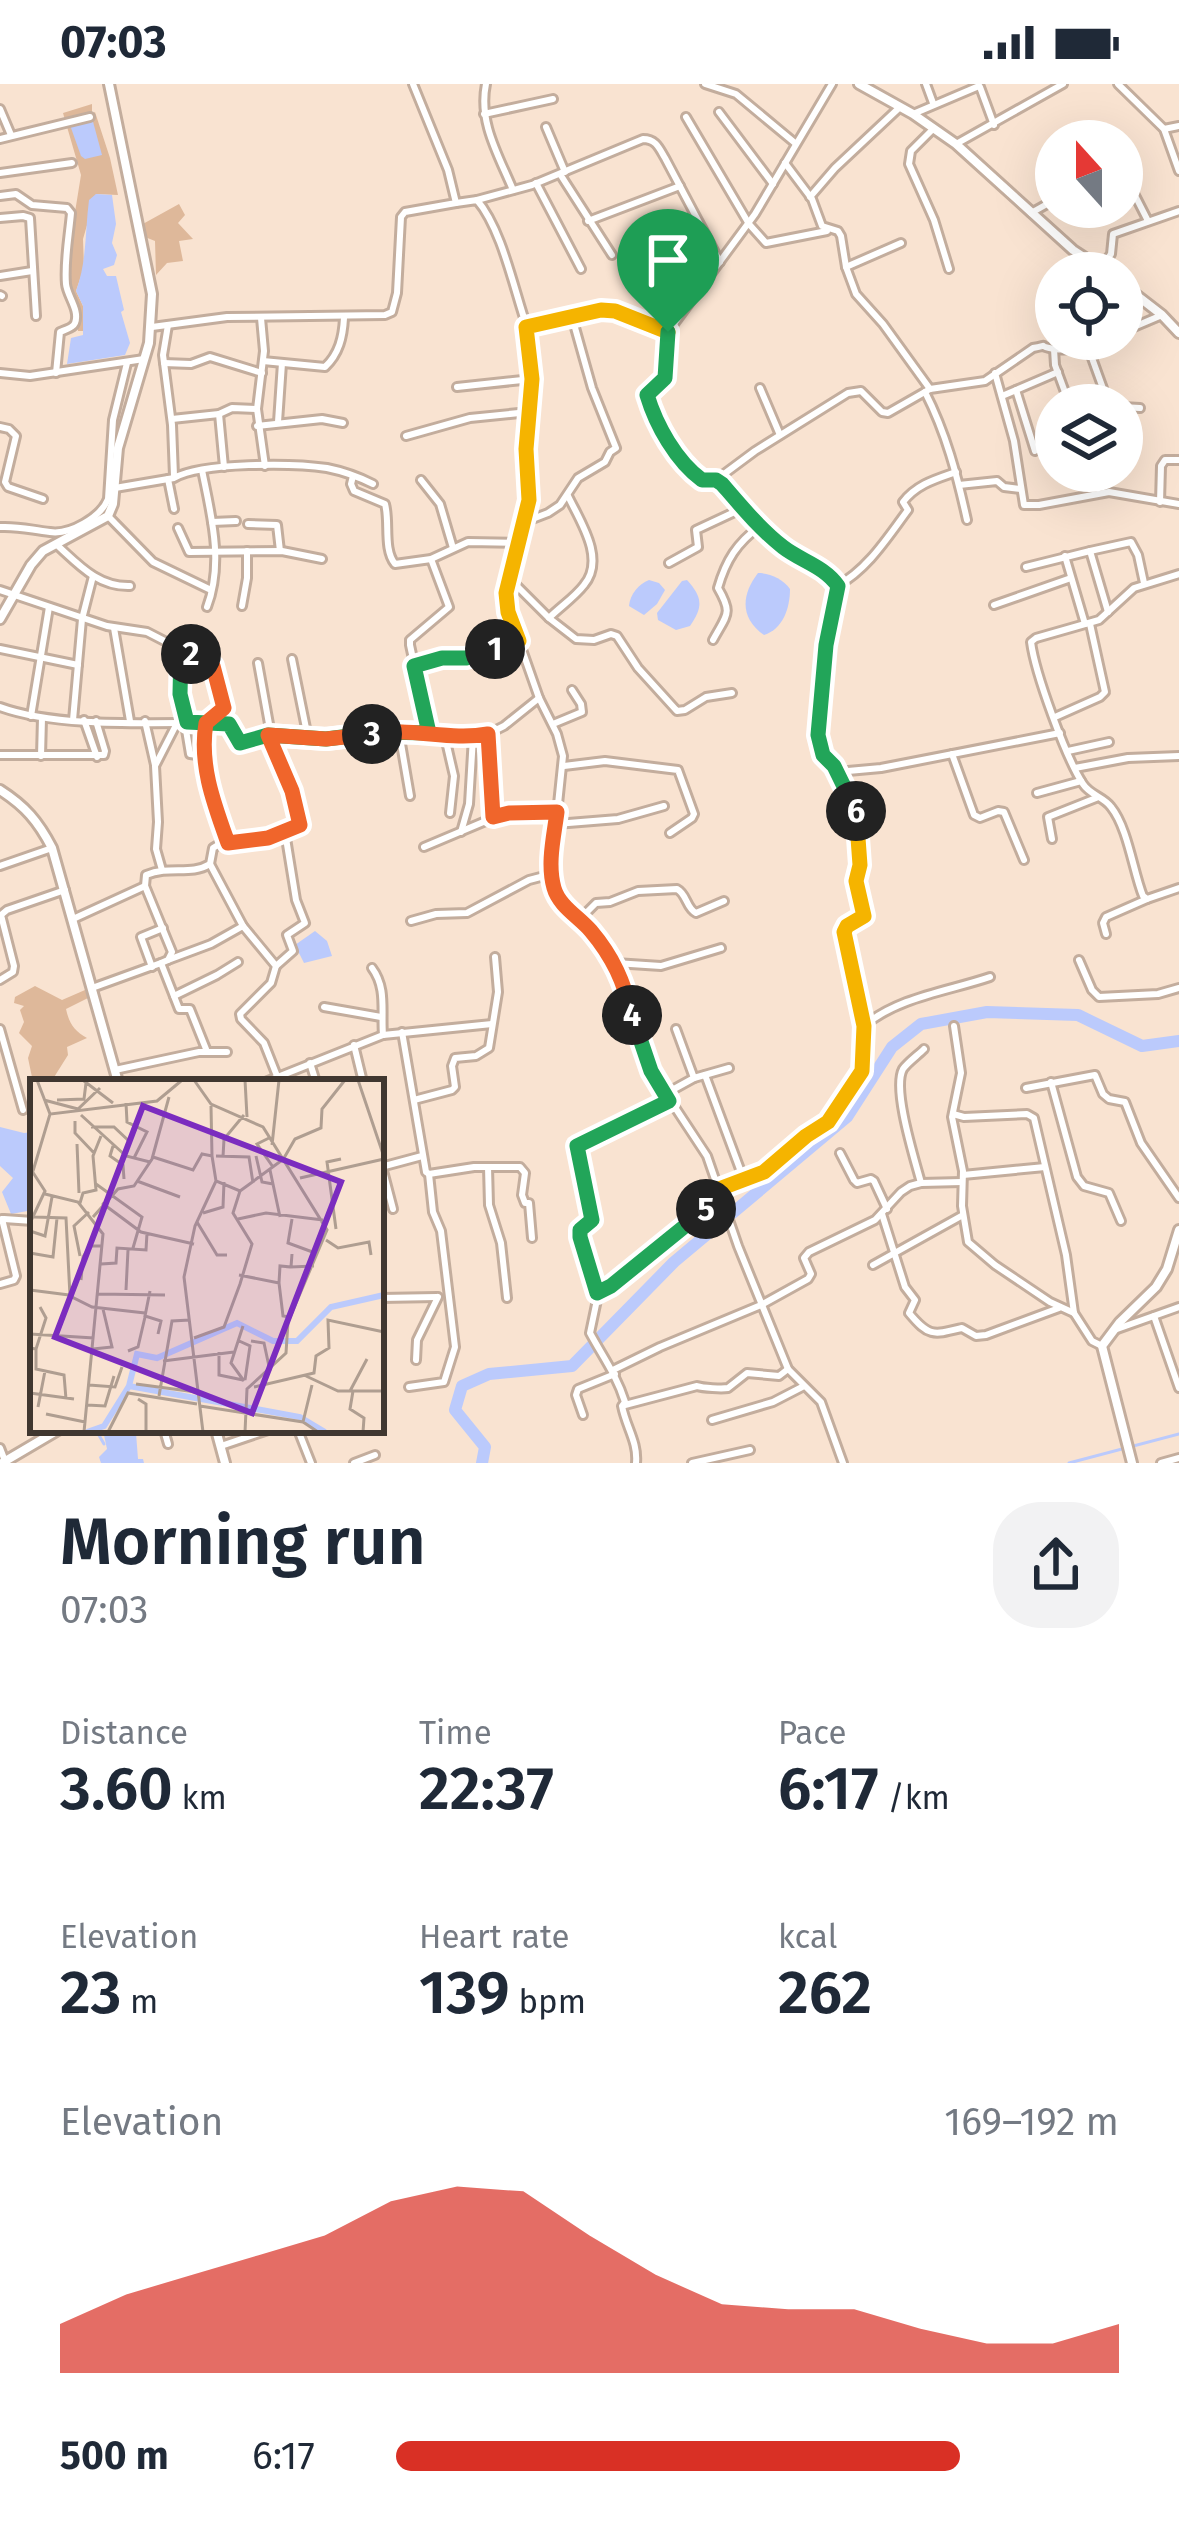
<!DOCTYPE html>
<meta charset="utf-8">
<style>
:root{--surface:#fff;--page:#f2f2f3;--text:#1f2937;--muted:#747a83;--accent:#d93025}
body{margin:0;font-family:"Fira Sans",sans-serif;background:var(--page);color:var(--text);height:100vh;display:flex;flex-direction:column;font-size:45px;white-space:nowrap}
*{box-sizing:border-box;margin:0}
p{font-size:39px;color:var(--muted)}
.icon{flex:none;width:66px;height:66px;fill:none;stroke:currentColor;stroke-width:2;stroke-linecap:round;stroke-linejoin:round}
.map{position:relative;height:1379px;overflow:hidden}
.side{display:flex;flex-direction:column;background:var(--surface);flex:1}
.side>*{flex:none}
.needle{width:78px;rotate:339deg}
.tools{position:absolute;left:1035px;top:36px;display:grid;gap:24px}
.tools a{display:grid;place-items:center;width:108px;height:108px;border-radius:50%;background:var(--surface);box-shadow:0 12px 48px #0002;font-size:60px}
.pin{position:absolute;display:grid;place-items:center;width:102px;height:102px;color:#fff;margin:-123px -51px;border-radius:50% 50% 50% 0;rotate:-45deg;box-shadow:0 0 12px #0007}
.pin .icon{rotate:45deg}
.km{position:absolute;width:60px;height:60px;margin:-30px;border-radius:50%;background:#222;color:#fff;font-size:33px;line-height:60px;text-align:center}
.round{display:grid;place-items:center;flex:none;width:126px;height:126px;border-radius:48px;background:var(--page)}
.head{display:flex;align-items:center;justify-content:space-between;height:204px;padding:0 60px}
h1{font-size:66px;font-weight:600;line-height:90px}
.metrics{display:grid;grid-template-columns:repeat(3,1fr);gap:18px;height:204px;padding:12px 60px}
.metrics div{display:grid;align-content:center}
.metrics b{font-size:60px;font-weight:600}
.metrics small{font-size:33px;font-weight:400}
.metrics p{font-size:33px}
.chart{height:336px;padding:24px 60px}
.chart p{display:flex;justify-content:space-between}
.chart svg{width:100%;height:216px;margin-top:12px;fill:var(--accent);opacity:.7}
ul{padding:0 60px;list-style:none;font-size:39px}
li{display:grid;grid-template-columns:192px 144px 1fr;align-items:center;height:90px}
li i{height:30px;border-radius:15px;background:var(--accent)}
.status{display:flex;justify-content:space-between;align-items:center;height:84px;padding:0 60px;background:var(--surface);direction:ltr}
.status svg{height:33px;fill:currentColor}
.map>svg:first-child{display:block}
</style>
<div class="status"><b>07:03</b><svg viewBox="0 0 49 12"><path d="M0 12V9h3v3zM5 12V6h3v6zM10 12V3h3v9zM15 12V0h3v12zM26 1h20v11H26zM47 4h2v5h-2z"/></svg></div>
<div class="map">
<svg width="1179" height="1379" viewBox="0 0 1179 1379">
<rect width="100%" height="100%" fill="#f9e3d1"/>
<g fill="#deb89a">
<path d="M92 20V30L95 28 110 74 118 111 96 110 83 155 84 183 76 207 83 222V247H78V223L68 200 70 159 81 91 63 29Z"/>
<path d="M179 120 185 131 178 139 193 155 179 157 183 177 167 179 156 191 155 157 140 151 141 141Z"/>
<path d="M35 902 62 916 85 906 88 914 66 925C69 939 74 947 87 954L67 963 68 971 51 998H33L28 974 32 962 19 949 24 938 20 926 24 922 14 919 15 913Z"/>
</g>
<g fill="#bbcafc">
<path d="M92 34 102 71 85 75 81 72 70 41Z"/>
<path d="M96 110 112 111 116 140 112 159 117 171 114 181 103 185 107 192H116L124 226 121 228 130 259 125 271 67 280 71 254 83 251V222L76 207C87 178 85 146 89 116Z"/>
<path d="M758 489C770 489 783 495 790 505 790 524 783 545 764 551 740 534 741 511 758 489Z"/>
<path d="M649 496 659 499 665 506 657 520 644 531 629 522C630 510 639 500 649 496Z"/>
<path d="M687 496C703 514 703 523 690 542L676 546 658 536 657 529 682 497Z"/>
<path d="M315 847 327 857 332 872 304 879 295 861Z"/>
<path d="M0 1043 24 1049 33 1048V1126L11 1130 2 1108 13 1094 0 1082Z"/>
<path d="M115 1346 136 1349 138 1375H143L144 1379H101L99 1373 107 1365 104 1351Z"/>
</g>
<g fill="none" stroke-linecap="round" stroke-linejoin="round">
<g stroke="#bbcafc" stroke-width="3">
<path d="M96 1346 104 1360"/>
<path d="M1069 1379 1179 1350"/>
</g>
<path stroke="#bbcafc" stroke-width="12" d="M482 1379 485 1363 455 1326 462 1302 489 1290 572 1282 674 1178 847 1033 892 963 921 940 987 928 1078 931 1142 962 1179 957"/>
<g stroke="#c3ad9d" stroke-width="12">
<g id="street">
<path d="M486 0C478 38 499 72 513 106"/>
<path d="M705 0 736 10 795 59"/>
<path d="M926 0 933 19"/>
<path d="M1118 0 1164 45 1179 87"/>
<path d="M980 3 994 41"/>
<path d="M0 25 11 51"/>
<path d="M719 28 773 100"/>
<path d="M484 30 553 15"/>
<path d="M913 30 979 2"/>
<path d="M686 33 749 140 766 159 827 147"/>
<path d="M546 43 565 88"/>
<path d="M934 44 911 67 909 80 934 136 949 185"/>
<path d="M1164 45 1179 42"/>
<path d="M0 55 90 33"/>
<path d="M956 60 1063 0"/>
<path d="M785 79 812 115 822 142 838 147 841 152 846 183 856 210 883 240 930 305"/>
<path d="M1122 86 1148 137"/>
<path d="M0 89 72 79"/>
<path d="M560 90 612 171"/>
<path d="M536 99 581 185"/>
<path d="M0 112 16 110 32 121 67 124 71 129C69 152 64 177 66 200 67 212 80 226 75 239 73 244 65 246 60 248L56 289"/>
<path d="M810 113 835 84 900 23"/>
<path d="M477 116 532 101 643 55C656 55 659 64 665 74L720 178"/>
<path d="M456 119 477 116C502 145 514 206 527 243L601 226 615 227 668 248 755 130 832 0"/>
<path d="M1031 129 1056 115"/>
<path d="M0 134 23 132 30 134 36 232"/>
<path d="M588 137 680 102"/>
<path d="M846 183 901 159"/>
<path d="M1101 184 1111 170 1113 150 1179 127"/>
<path d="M0 192 32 187"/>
<path d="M0 211 2 212"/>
<path d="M261 234 264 267 257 325 265 382"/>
<path d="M168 241 163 271 172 341 174 392"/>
<path d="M152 243 227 233 385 231 392 228 397 209 401 133 405 128 456 119 448 86 413 0"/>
<path d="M527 243 532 283 526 365 529 416 506 501V520L539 614 557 650 563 672 552 778 554 806 559 815 588 843 615 879 625 903 651 987 707 1072 738 1162 788 1285 821 1318 843 1379"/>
<path d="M668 248 665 294 647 311C656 341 676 377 702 396H716L722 400 785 465 810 477 832 494 838 509 826 561 818 651 823 671 834 682 858 733 860 781 856 797 864 832 847 842 844 848 864 942 863 978 860 991 828 1038 806 1051 763 1088 719 1105"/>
<path d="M1122 248 1162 231"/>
<path d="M1088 263 1109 321"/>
<path d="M1054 265 1055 281 1069 319"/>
<path d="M263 277 325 283C339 270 343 253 344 234"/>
<path d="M164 279 191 280 210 273 262 289"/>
<path d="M0 289 30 292 144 275"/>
<path d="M995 289 1014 357 1024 421H1039L1109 408 1179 420"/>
<path d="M457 303 532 295"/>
<path d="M760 304 780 351"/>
<path d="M1016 306 1035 367"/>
<path d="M925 308C946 349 957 391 967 436"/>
<path d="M1002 312 1058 288"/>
<path d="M1122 323 1140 324"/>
<path d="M219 330 224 383"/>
<path d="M172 335 219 330 232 324 256 325"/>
<path d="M278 338 282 279"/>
<path d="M257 342 322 335 343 339"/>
<path d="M0 343 9 345 16 352 5 398 8 403 43 415"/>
<path d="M406 352 470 334 529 328"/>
<path d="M202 386C211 431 224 478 207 523"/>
<path d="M353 392 351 400 354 407 385 420C390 438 383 465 395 480L431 475 468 458 518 459"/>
<path d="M168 395 174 425"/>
<path d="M421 396 440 420 453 464"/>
<path d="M716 396 755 367 848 309 861 307 882 328 888 329 930 305 985 297 1033 264C1053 260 1034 262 1054 265 1074 267 1089 263 1106 255"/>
<path d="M959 401 997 397 1004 403 1021 405"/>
<path d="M115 404 174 394C202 378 294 379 327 384 342 387 359 393 373 400"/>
<path d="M1160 418 1161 382 1165 376H1179"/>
<path d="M108 432 153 478 211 506"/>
<path d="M212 438 236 437"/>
<path d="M522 439 548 429 560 421 578 394 605 378 610 368 616 364 592 304 572 233"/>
<path d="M248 440 277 441 280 467"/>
<path d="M0 443C20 442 31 446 50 448 70 451 101 433 108 415L113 336 127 279"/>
<path d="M178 444 189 468 282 467 322 475"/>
<path d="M57 461C79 481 98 503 130 502"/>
<path d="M1090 467 1131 458 1138 471 1144 499"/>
<path d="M1065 472 1085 540 1099 536 1134 504 1179 490"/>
<path d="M669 479 698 463 696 446 743 424"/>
<path d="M1026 483 1090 467 1108 528"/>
<path d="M508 493 549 534 576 555 594 556 611 550 617 552 638 584 677 627 685 626 706 613 732 609"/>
<path d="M837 502C868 485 887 454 908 426L903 418C917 400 936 395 956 388"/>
<path d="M0 506 107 542 147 548 213 582 224 624 206 639C199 681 214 720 228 759"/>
<path d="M994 521 1071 494"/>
<path d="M242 522 247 494V467"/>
<path d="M549 534C560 523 575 513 584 501 606 475 580 437 568 412"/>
<path d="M1085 540 1036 554 1031 558C1035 589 1066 674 1083 700 1090 711 1104 713 1111 723 1128 744 1133 787 1143 812L1147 815 1179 804"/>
<path d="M114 544 130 637"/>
<path d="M713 556C727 530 733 530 718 504 726 476 737 459 760 442"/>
<path d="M0 565 78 581"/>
<path d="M181 565 180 610 190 670 204 672"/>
<path d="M292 575 308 654"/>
<path d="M258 579 271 651"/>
<path d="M414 582 442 574 467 575 519 557"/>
<path d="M0 623C60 645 159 638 224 639L229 640 240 659 269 651 326 655 382 648 473 653 488 650 504 642 539 614"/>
<path d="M31 632 49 523"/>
<path d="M1055 633 1100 613 1105 608 1090 540"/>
<path d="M73 636 82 535 93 492"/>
<path d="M84 636 97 673"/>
<path d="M145 637 155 681"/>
<path d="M553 640 582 628 581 620 572 606"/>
<path d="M399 648 410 712"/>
<path d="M429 649 410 561V556L449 523 431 475"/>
<path d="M488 650 493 733"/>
<path d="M445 653 454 692 450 729"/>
<path d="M1068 667 1109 658"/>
<path d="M952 670 974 731 980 734 998 727 1004 728 1024 776"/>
<path d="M0 671H104L105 667 96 637"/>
<path d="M41 672 42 634"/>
<path d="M564 682 605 677 678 686 694 730 692 734 670 749"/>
<path d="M1075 684 1128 674 1179 672"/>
<path d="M837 688 881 684 1060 649"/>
<path d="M1037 709 1081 697"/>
<path d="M556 740 618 735 664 722"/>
<path d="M461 748 469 720 473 653"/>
<path d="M1052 755 1048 733 1096 714"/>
<path d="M424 763 500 731 557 729"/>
<path d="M210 780 243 842 276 882 271 899 240 930 241 935 264 959 277 992"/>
<path d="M0 782 52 764"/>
<path d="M162 786 156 765 158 738 155 682 177 639"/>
<path d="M73 835 145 802"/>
<path d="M580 835 596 819 610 818 638 807 677 805C687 810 686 824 696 829L724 817"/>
<path d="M411 837 436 830 467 829 529 796 552 790"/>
<path d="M1106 850 1103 839 1106 833 1147 815"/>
<path d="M168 876 211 860 243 842"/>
<path d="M1079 876 1092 906 1099 913 1158 910 1179 904"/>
<path d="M161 879 179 925H190L206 965"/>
<path d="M615 879 661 882 721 864"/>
<path d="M276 882 293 867 287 851 305 839 296 816 285 748"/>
<path d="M152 883 141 853 163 844"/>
<path d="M372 884C387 904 381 927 383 951"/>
<path d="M0 896 13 888 14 882 1 831 7 826 65 806"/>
<path d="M92 904 161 879 168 876 172 868 145 802 146 791C171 781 190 792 210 780L213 764 218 761 268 755 298 743C302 714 280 678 269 651"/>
<path d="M174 912 217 891 238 878"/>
<path d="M324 923 381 933"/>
<path d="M864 942C898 913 949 907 990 893"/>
<path d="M954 942 961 989 952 1033 963 1087 962 1122 968 1158 995 1181 1050 1218 1074 1229"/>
<path d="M0 945 23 1026"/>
<path d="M676 945 694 994"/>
<path d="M402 948 426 1088 429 1090 474 1083H520L525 1089 522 1111 525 1119H529L532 1154"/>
<path d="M354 961 363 998"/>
<path d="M310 979 316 998"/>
<path d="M115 986 199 968H227"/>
<path d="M705 991 744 1096"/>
<path d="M265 998 383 951 492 940"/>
<path d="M1051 998 1077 1093 1084 1102 1109 1109 1121 1137"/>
<path d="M1026 1004 1095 991 1103 1010 1109 1015 1125 1018 1141 1059 1179 1114"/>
<path d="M665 1010 694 994 729 984"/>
<path d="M414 1016 452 1006 455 1003 452 982 455 974 476 972 489 964 498 908 495 873"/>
<path d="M953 1030 964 1033 1027 1030 1034 1034 1066 1171 1074 1229 1092 1257 1102 1262"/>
<path d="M840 1069 854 1096 857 1099 871 1095 874 1097 887 1125"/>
<path d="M381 1079 393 1125"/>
<path d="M381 1083 422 1072"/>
<path d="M488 1083 489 1121 501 1159 507 1214"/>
<path d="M963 1091 1045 1083"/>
<path d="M921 1099C915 1076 892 1005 903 985 908 978 918 971 924 965"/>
<path d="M882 1130 905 1203 915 1216 909 1229C929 1253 933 1251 962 1244L976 1252 986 1251 1059 1224"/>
<path d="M4 1135 33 1137"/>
<path d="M873 1181 963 1131"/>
<path d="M0 1200 14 1196 16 1192 2 1135"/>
<path d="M597 1209 611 1202 721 1113"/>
<path d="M381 1214 437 1213"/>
<path d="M1154 1232 1179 1304"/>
<path d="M1117 1245 1179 1223"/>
<path d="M416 1276 417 1256 438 1213"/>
<path d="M613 1286 660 1263 761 1221 808 1195 811 1190 804 1174 809 1168 875 1136 901 1108 910 1102 921 1099 962 1098"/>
<path d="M409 1303 444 1298 455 1263 441 1147 433 1128 429 1090"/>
<path d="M625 1321 697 1302C703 1304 722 1305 728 1304L747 1289 779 1292 788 1285"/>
<path d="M583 1331 576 1311 578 1305 615 1290"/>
<path d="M712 1336 773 1318 804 1302"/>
<path d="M164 1346 168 1360"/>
<path d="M298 1346 311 1379"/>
<path d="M221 1362 268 1346"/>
<path d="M0 1364 5 1377"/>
<path d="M354 1379 375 1371"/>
<path d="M636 1379C638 1358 626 1343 622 1322L625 1318C617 1292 603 1273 590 1249L598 1211 580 1153 581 1146 592 1136 577 1062 669 1017"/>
<path d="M692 1379 750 1366"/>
<path d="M1161 1379 1179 1374"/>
</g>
</g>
<g stroke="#c3ad9d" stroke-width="14">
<g id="secondary">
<path d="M859 0 913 30 956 60 1073 166 1108 189"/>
<path d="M1122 200 1162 231 1179 249"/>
<path d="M0 535 31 481 43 467 108 432 113 420 118 364 149 259 152 210 109 0"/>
<path d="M0 706C25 722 38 737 52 764L118 998"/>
<path d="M216 1346 225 1379"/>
<path d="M2 1379 58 1346"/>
<path d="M1132 1379 1102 1262 1120 1238 1156 1203 1167 1185 1179 1146"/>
</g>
</g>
<use href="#street" stroke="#fff" stroke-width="6"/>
<use href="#secondary" stroke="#fff" stroke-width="8"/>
</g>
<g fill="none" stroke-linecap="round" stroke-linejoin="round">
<g stroke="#fff" stroke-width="24">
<path id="split-1" d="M495 565 519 557 508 528 506 509 529 416 526 365 532 295 526 243 601 226 615 227 668 248"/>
</g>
<g stroke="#fff" stroke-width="24">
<path id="split-2" d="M191 570 181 566 180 610 187 638 229 640 240 659 268 651 326 655 382 648 429 649 414 582 442 574H466L495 565"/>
</g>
<g stroke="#fff" stroke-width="24">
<path id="split-3" d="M191 570 213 582 224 624 206 639C199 681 214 720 228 759L268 754 300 741 292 707 268 651 326 655 372 650"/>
</g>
<g stroke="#fff" stroke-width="24">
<path id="split-4" d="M372 650C411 643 449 657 488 650L493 733 509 729 557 728C554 752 547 780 554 804 559 822 579 833 591 847 613 873 624 898 632 931"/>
</g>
<g stroke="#fff" stroke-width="24">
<path id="split-5" d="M632 931 651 987 669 1017 577 1062 592 1136 580 1146V1153L597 1209 611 1202 706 1125"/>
</g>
<g stroke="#fff" stroke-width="24">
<path id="split-6" d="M706 1125 721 1113 719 1105 764 1088 806 1052 828 1038 862 987 864 942 844 848 847 842 864 832 856 797 860 781 856 727"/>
</g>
<g stroke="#fff" stroke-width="24">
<path id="split-7" d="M668 248 665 294 647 311C656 341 676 377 702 396H716L722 400C741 422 760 445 783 463 801 477 824 482 838 502L826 561 818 651 823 671 834 682 856 727"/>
</g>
<use href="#split-1" stroke="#f5b400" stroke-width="15"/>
<use href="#split-2" stroke="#22a559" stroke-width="15"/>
<use href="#split-3" stroke="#f0652b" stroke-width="15"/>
<use href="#split-4" stroke="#f0652b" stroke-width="15"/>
<use href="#split-5" stroke="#22a559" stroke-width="15"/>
<use href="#split-6" stroke="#f5b400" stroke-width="15"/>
<use href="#split-7" stroke="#22a559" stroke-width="15"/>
</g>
<g transform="translate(30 995)">
<rect width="354" height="354" fill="#f9e3d1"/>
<path fill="none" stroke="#bbcafc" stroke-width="6" d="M99 307 270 338 295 353M57 353 74 347 99 307 107 275 127 279 207 244 243 262H267L301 228 354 216"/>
<path fill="none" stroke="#af9e91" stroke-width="3" d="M7 1 20 35M164 1 181 25 233 48 297 151 258 243 256 274 217 310 215 353M215 1 217 38M328 1 354 78M54 2 83 24M14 21 48 30 70 9M27 21 54 20 56 4M96 24 97 43 117 53 104 79M51 36 96 77 120 83M45 42V54L64 74M61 48H84L100 63M239 59 227 65 243 88M47 65 49 114M242 66 249 1M83 67 80 77 93 86 94 100M182 77 186 102 210 112 255 79M186 77 219 78 223 104M226 77 232 103 243 105M123 78 163 91 172 75 182 77 181 27M193 78 194 60 214 36M254 79 265 60 291 49 292 30 315 1M240 91 250 138M3 92 20 35 127 22 151 2M270 99 354 80M107 102 150 118M66 105 112 138 103 169M15 115 48 123 73 155 54 353M50 124 53 114 66 111 63 77 71 57M72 124 111 153 164 165M173 134 193 128 194 103M4 138 36 139 40 217 62 228 115 234M63 138 88 110 104 107 122 80 139 18M208 140 236 134 293 141M262 140 258 164 288 175M167 143 187 176H197M0 144 15 112 2 92M306 150 297 83 311 80M0 152 15 157 22 118M296 161 308 169 339 163 341 176M0 174 23 178 27 139M262 175 261 188 284 187M50 177 44 147 59 133M71 185 86 184 87 169 116 171 117 154M209 196 249 204M51 201 53 178 60 167H72M0 211 39 216M96 211 98 171M120 212 115 237 131 242 128 255M68 215 135 216M260 238 253 237 249 204 250 187 261 188M213 247 201 284 214 302M0 255 64 259M26 258 41 218M164 259 194 248 210 205 222 165 203 134 210 112M207 261 220 267 215 301M221 262 234 264 240 292M0 269 6 270 16 239 10 228M6 270V290L34 296 36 320M63 270 82 268 73 230M98 272 108 268 115 238M189 273V296L213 301M133 282 204 273M276 297 308 312H354M106 305 166 313M59 306 85 308 92 288M224 308 284 294 286 277 299 269 298 241 354 253M320 312 337 280M323 312 320 330 334 339 333 353M0 314 44 320M129 317 142 242 160 241M108 320 116 325V353M57 326 75 327 84 297M170 327 273 343 288 353M8 328 15 292M16 335 55 343M273 343 282 306M78 353 98 314 167 325M108 353H185M173 353 154 198 165 147 186 102"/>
<path fill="#7b2cbf" fill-opacity="0.15" stroke="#7b2cbf" stroke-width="6" d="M113 27 311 103 222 334 25 258Z"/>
<rect width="354" height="354" fill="none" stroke="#403730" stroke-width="6"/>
</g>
</svg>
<div class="tools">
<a><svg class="needle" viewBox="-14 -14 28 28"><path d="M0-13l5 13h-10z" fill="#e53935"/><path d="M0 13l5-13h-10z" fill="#747a83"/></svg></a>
<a><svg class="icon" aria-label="locate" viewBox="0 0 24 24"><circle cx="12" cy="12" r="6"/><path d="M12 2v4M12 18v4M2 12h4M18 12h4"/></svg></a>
<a><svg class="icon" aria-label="layers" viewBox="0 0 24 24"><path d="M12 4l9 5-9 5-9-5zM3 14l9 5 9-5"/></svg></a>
</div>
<div class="pin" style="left:668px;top:248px;background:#1e9e55"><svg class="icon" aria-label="arrive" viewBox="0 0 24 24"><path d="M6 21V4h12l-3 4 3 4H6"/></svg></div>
<b class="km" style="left:495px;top:565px">1</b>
<b class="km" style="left:191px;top:570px">2</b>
<b class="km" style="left:372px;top:650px">3</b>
<b class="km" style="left:632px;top:931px">4</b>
<b class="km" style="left:706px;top:1125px">5</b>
<b class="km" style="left:856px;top:727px">6</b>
</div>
<section class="side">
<div class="head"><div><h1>Morning run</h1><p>07:03</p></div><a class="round"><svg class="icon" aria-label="share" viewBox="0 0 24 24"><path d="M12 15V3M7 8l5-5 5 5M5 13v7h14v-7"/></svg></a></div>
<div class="metrics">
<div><p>Distance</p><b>3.60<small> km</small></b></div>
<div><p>Time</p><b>22:37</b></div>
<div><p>Pace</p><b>6:17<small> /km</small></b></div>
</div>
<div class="metrics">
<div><p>Elevation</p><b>23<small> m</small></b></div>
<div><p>Heart rate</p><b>139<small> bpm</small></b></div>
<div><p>kcal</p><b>262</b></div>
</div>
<div class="chart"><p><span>Elevation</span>169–192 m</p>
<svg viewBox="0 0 160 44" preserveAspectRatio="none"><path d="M0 44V34L10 28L20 24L30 20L40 16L50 9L60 6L70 7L80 16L90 24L100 30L110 31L120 31L130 35L140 38L150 38L160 34V44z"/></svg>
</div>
<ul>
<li><b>500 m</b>6:17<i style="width:78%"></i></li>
</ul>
</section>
